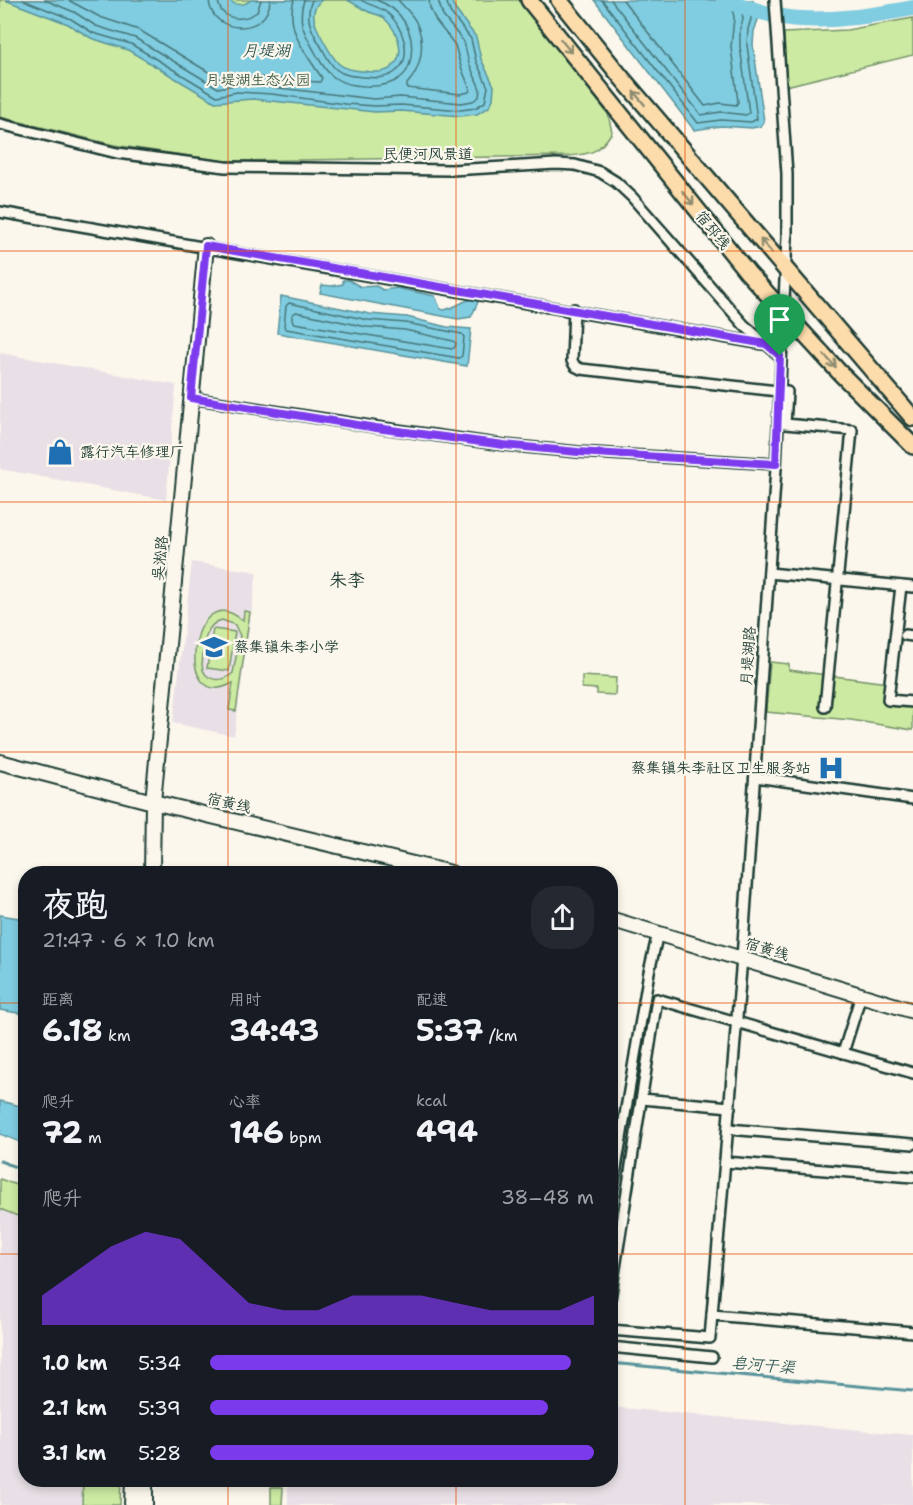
<!DOCTYPE html>
<html lang="zh">
<meta charset="utf-8">
<style>
:root{--surface:#171b24;--page:#242831;--text:#f1f3f6;--muted:#9ea1a6;--accent:#7c3aed}
body{margin:0;font-family:"Shantell Sans","LXGW WenKai TC",sans-serif;background:var(--page);color:var(--text);height:100vh;display:flex;flex-direction:column;font-size:22px;white-space:nowrap}
*{box-sizing:border-box;margin:0}
p{font-size:20px;color:var(--muted)}
.icon{flex:none;width:33px;height:33px;fill:none;stroke:currentColor;stroke-width:2;stroke-linecap:round;stroke-linejoin:round}
.map{position:relative;flex:1;overflow:hidden}
.drawer{position:absolute;left:18px;top:866px;width:600px;height:621px;display:flex;flex-direction:column;background:var(--surface);border-radius:24px;box-shadow:0 3px 9px #0003}
.drawer>*{flex:none}
.pin{position:absolute;display:grid;place-items:center;width:51px;height:51px;color:#fff;margin:-62px -26px;border-radius:50% 50% 50% 0;rotate:-45deg;box-shadow:0 0 6px #0007}
.pin .icon{rotate:45deg}
.round{display:grid;place-items:center;flex:none;width:63px;height:63px;border-radius:24px;background:var(--page)}
.summary{display:flex;align-items:center;justify-content:space-between;height:102px;padding:0 24px}
h1{font-size:33px;font-weight:700;line-height:45px}
.stats{display:grid;grid-template-columns:repeat(3,1fr);gap:9px;height:102px;padding:6px 24px}
.stats div{display:grid;align-content:center}
.stats b{font-size:30px;font-weight:700}
.stats small{font-size:16px;font-weight:400}
.stats p{font-size:16px}
.chart{height:168px;padding:12px 24px}
.chart p{display:flex;justify-content:space-between}
.chart svg{width:100%;height:108px;margin-top:6px;fill:var(--accent);opacity:.7}
ul{padding:0 24px;list-style:none;font-size:20px}
li{display:grid;grid-template-columns:96px 72px 1fr;align-items:center;height:45px}
li i{height:15px;border-radius:8px;background:var(--accent)}
.map>svg:first-child{display:block}
</style>
<div class="map">
<svg width="913" height="1505" viewBox="0 0 913 1505">
<rect width="100%" height="100%" fill="#fbf7ec"/>
<filter id="ink" filterUnits="userSpaceOnUse"><feTurbulence type="fractalNoise" baseFrequency=".0167" numOctaves="2"/><feDisplacementMap in="SourceGraphic" scale="12" xChannelSelector="R" yChannelSelector="G"/><feConvolveMatrix kernelMatrix="1 2 1 2 8 2 1 2 1" color-interpolation-filters="sRGB"/></filter>
<g filter="url(#ink)">
<g fill="#e8e0e6">
<path d="M0 353 176 385 166 500 0 469Z"/>
<path d="M192 562 257 572 234 736 173 723Z"/>
<path d="M0 1209 25 1219 26 1479H83L82 1505H0Z"/>
<path d="M611 1407 913 1435V1505H288V1479H610Z"/>
</g>
<g fill="#cceaa2" stroke="#76946b" stroke-width="1.5" fill-rule="evenodd">
<path d="M0 0H519L608 114 612 132C599 153 591 154 568 156L224 161 114 145 0 117Z"/>
<path d="M913 18V55L786 86 784 33 847 30Z"/>
<path d="M244 611 250 612 236 711 229 710 233 683C172 716 191 574 243 621ZM222 620 235 625 240 636 233 673C222 683 204 682 202 665 204 648 203 624 222 620Z"/>
<path d="M213 629 235 632 229 671 207 668Z"/>
<path d="M770 662 789 664V670L887 683 886 702 913 705V730L851 720 766 712Z"/>
<path d="M582 676 616 678 615 695 597 694V689L582 688Z"/>
<path d="M0 1179 25 1188V1219L0 1209Z"/>
<path d="M83 1479H121L120 1505H82Z"/>
<path d="M271 1487H283L282 1505H271Z"/>
</g>
<g fill="#80cce0" stroke="#59939b" stroke-width="1.5">
<path d="M5 0H229C236 6 243 6 251 0H322C312 7 312 18 317 28 323 40 330 55 339 64 345 69 353 70 361 71 370 72 385 74 392 67 408 53 396 29 384 18 379 14 372 14 367 11 360 8 354 3 347 0H451L455 9 476 37 481 59 494 86 493 99 489 107 477 114 461 116 401 111 375 112 253 99 215 102 128 50 91 38 68 24Z"/>
<path d="M594 0H753L758 20 754 31 753 45 764 121 761 126 752 128 721 126 694 130Z"/>
<path d="M343 280H349L361 287 376 286 383 290 397 288 435 296 440 308 443 310C455 309 463 299 475 299L478 302 471 317 458 319 320 293 322 285 332 286 343 284Z"/>
<path d="M281 296 370 314 407 317 447 327 471 329 467 366 277 333Z"/>
<path d="M0 915 25 919V1014L0 1010Z"/>
<path d="M0 1101 25 1107V1144L0 1134Z"/>
</g>
<g fill="none" stroke-linecap="round" stroke-linejoin="round">
<g stroke="#467679" stroke-width="1.5">
<path d="M23 0 71 19 93 33 131 44 217 96 237 92 272 94 345 104 375 106 401 105 461 110 475 108 485 102 488 87 476 61 471 39 450 12 446 0"/>
<path d="M45 0 74 12 96 26 135 38 218 88 235 85H253L374 99 401 97 461 103 473 101 479 97 480 89 469 63 464 42 443 16 438 0"/>
<path d="M68 0 100 17 139 30 220 79C254 74 286 80 320 82L322 78C306 54 285 30 294 0"/>
<path d="M209 0C211 36 269 36 270 0"/>
<path d="M218 0C220 21 243 22 257 12L261 0"/>
<path d="M304 0C297 23 304 32 315 52 319 59 324 69 331 75 346 88 385 91 401 77 407 73 410 64 411 57 415 31 401 8 376 0"/>
<path d="M312 0C305 17 310 28 319 43 324 51 329 64 337 70 345 76 354 76 364 77 374 78 386 79 395 72 415 58 402 23 386 12 378 6 368 5 361 0"/>
<path d="M398 0C404 7 412 14 416 22 426 42 422 68 407 84V88L460 94 469 92 470 89 461 67 455 45 436 21 430 8 429 0"/>
<path d="M602 0 698 123 721 120 751 122 757 119 747 45 748 29 751 19 748 0"/>
<path d="M611 0 701 115 721 112 746 115 749 113 740 46V29L743 19 740 0"/>
<path d="M623 0 705 106 720 103 736 105 738 102 731 47 734 18 731 0"/>
<path d="M289 303 368 320 406 323 462 334 464 337 462 356 459 358 286 329 284 326 286 306Z"/>
<path d="M296 312 367 327 405 330 453 341 456 343 455 347 452 349 294 323 292 320V315Z"/>
</g>
<g stroke="#59939b" stroke-width="3">
<path d="M0 1161 26 1171"/>
<path d="M610 1363 913 1391"/>
</g>
<path stroke="#80cce0" stroke-width="16" d="M724 0C749 8 775 18 801 19 839 21 876 15 913 8"/>
<g stroke="#1f3d34" stroke-width="14">
<g id="street">
<path d="M0 124 117 153 225 167 451 170 556 164 575 165 600 172 616 182 632 197 744 325 780 356"/>
<path d="M0 212 763 344"/>
<path d="M574 309 572 361 575 366 581 369 787 392 785 424 852 430 825 707"/>
<path d="M191 398 376 427 504 445 578 452 776 464"/>
<path d="M769 573 913 587"/>
<path d="M901 586 888 700 913 702"/>
<path d="M905 635 913 636"/>
<path d="M755 777 913 799"/>
<path d="M843 1053 861 995"/>
<path d="M642 1099 730 1107"/>
<path d="M728 1129 913 1144"/>
<path d="M725 1162 913 1177"/>
<path d="M610 1204 649 972 658 933"/>
<path d="M610 1300 657 999 913 1073"/>
<path d="M712 1315 913 1332"/>
<path d="M610 1330 710 1338 742 958 776 468 787 238V174L775 0"/>
<path d="M610 1347 712 1357"/>
</g>
</g>
<g stroke="#1f3d34" stroke-width="18">
<g id="secondary">
<path d="M0 762 153 802 451 873"/>
<path d="M152 873 153 802 206 246"/>
<path d="M610 919 913 1011"/>
<path d="M132 1505 133 1479"/>
<path d="M145 1505V1479"/>
</g>
</g>
<g stroke="#1f3d34" stroke-width="20">
<g id="primary">
<path d="M529 0 748 273 841 374 913 446"/>
<path d="M559 0 621 77 913 418"/>
</g>
</g>
<use href="#street" stroke="#fbf7ec" stroke-width="9"/>
<use href="#secondary" stroke="#fbf7ec" stroke-width="14"/>
<use href="#primary" stroke="#fddcac" stroke-width="15"/>
</g>
<defs><path id="oneway-shaft" d="M-6 0H5M1.5-3L5.5 0L1.5 3" fill="none" stroke-width="1.6" stroke-linecap="round" stroke-linejoin="round" transform="scale(1.5)"/></defs>
<g stroke="#8e8c70">
<use href="#oneway-shaft" transform="translate(566 46) rotate(51)"/>
<use href="#oneway-shaft" transform="translate(639 98) rotate(-130)"/>
<use href="#oneway-shaft" transform="translate(688 198) rotate(51)"/>
<use href="#oneway-shaft" transform="translate(766 246) rotate(-130)"/>
<use href="#oneway-shaft" transform="translate(830 361) rotate(47)"/>
</g>
</g>
<g fill="none" stroke-linecap="round" stroke-linejoin="round" filter="url(#ink)">
<g stroke="#fff" stroke-width="12">
<path id="route" d="M206 246 766 344 780 356 776 464 578 452 504 445 376 428 191 398Z"/>
</g>
<use href="#route" stroke="#7c3aed" stroke-width="8"/>
</g>
<path fill="none" stroke="#e8590c" stroke-width="1.5" stroke-opacity="0.55" d="M228 0V873M456 0V873M685 0V1505M0 251H913M0 502H913M0 752H913M0 1003H26M610 1003H913M0 1254H26M610 1254H913M228 1479V1505M456 1479V1505"/>
<defs>
<g id="shop-bare" transform="scale(2.07)"><path d="M-5-2.5h2.3a2.7 3.5 0 0 1 5.4 0H5L5.5 6h-11ZM-1.5-2.5h3a1.5 2.3 0 0 0-3 0Z" fill="#1f6fb2" stroke="#fbf7ec" stroke-width="2.5" paint-order="stroke"/></g>
<g id="school-bare" transform="scale(2.07)"><path d="M0-5L7-2L0 1L-7-2ZM-4 1L0 2.5L4 1V4Q0 6-4 4Z" fill="#1f6fb2" stroke="#fbf7ec" stroke-width="2.5" paint-order="stroke"/></g>
<g id="hospital-bare" transform="scale(2.07)"><path d="M-5-5h3v3.5h4V-5h3V5h-3V1.5h-4V5h-3Z" fill="#1f6fb2" stroke="#fbf7ec" stroke-width="2.5" paint-order="stroke"/></g>
</defs>
<g fill-rule="evenodd">
<use href="#shop-bare" x="60" y="452"/>
<use href="#school-bare" x="214" y="647"/>
<use href="#hospital-bare" x="831" y="768"/>
</g>
<g text-anchor="middle" dominant-baseline="central" stroke-width="4.5" stroke-linejoin="round" paint-order="stroke">
<g font-size="15" fill="#42604a" stroke="#fbf7ec">
<text x="258" y="80">月堤湖生态公园</text>
</g>
<g font-size="15" fill="#1f3d34" stroke="#fbf7ec">
<text x="428" y="154">民便河风景道</text>
<text transform="translate(713 230) rotate(51)">宿邳线</text>
<text transform="translate(160 558) rotate(-84)">吴淞路</text>
<text transform="translate(748 656) rotate(-86)">月堤湖路</text>
<text transform="translate(229 803) rotate(13)">宿黄线</text>
<text transform="translate(767 949) rotate(17)">宿黄线</text>
</g>
<g font-size="15" fill="#1f3d34" stroke="#fbf7ec" text-anchor="start">
<text x="80" y="452">露行汽车修理厂</text>
<text x="234" y="647">蔡集镇朱李小学</text>
<text x="811" y="768" text-anchor="end">蔡集镇朱李社区卫生服务站</text>
</g>
<g font-size="16" font-style="italic" fill="#325a56" stroke="#fbf7ec">
<text x="266" y="50">月堤湖</text>
<text transform="translate(763 1365) rotate(5)">皂河干渠</text>
</g>
<g font-size="18" fill="#1f3d34" stroke="#fbf7ec">
<text x="347" y="580">朱李</text>
</g>
</g>
</svg>
<div class="pin" style="left:780px;top:356px;background:#1e9e55"><svg class="icon" aria-label="arrive" viewBox="0 0 24 24"><path d="M6 21V4h12l-3 4 3 4H6"/></svg></div>
<section class="drawer">
<div class="summary"><div><h1>夜跑</h1><p>21:47 · 6 × 1.0 km</p></div><a class="round"><svg class="icon" aria-label="share" viewBox="0 0 24 24"><path d="M12 15V3M7 8l5-5 5 5M5 13v7h14v-7"/></svg></a></div>
<div class="stats">
<div><p>距离</p><b>6.18<small> km</small></b></div>
<div><p>用时</p><b>34:43</b></div>
<div><p>配速</p><b>5:37<small> /km</small></b></div>
</div>
<div class="stats">
<div><p>爬升</p><b>72<small> m</small></b></div>
<div><p>心率</p><b>146<small> bpm</small></b></div>
<div><p>kcal</p><b>494</b></div>
</div>
<div class="chart"><p><span>爬升</span>38–48 m</p>
<svg viewBox="0 0 160 44" preserveAspectRatio="none"><path d="M0 44V32L10 22L20 12L30 6L40 9L50 22L60 35L70 38L80 38L90 32L100 32L110 32L120 35L130 38L140 38L150 38L160 32V44z"/></svg>
</div>
<ul>
<li><b>1.0 km</b>5:34<i style="width:94%"></i></li>
<li><b>2.1 km</b>5:39<i style="width:88%"></i></li>
<li><b>3.1 km</b>5:28<i style="width:100%"></i></li>
</ul>
</section>
</div>
